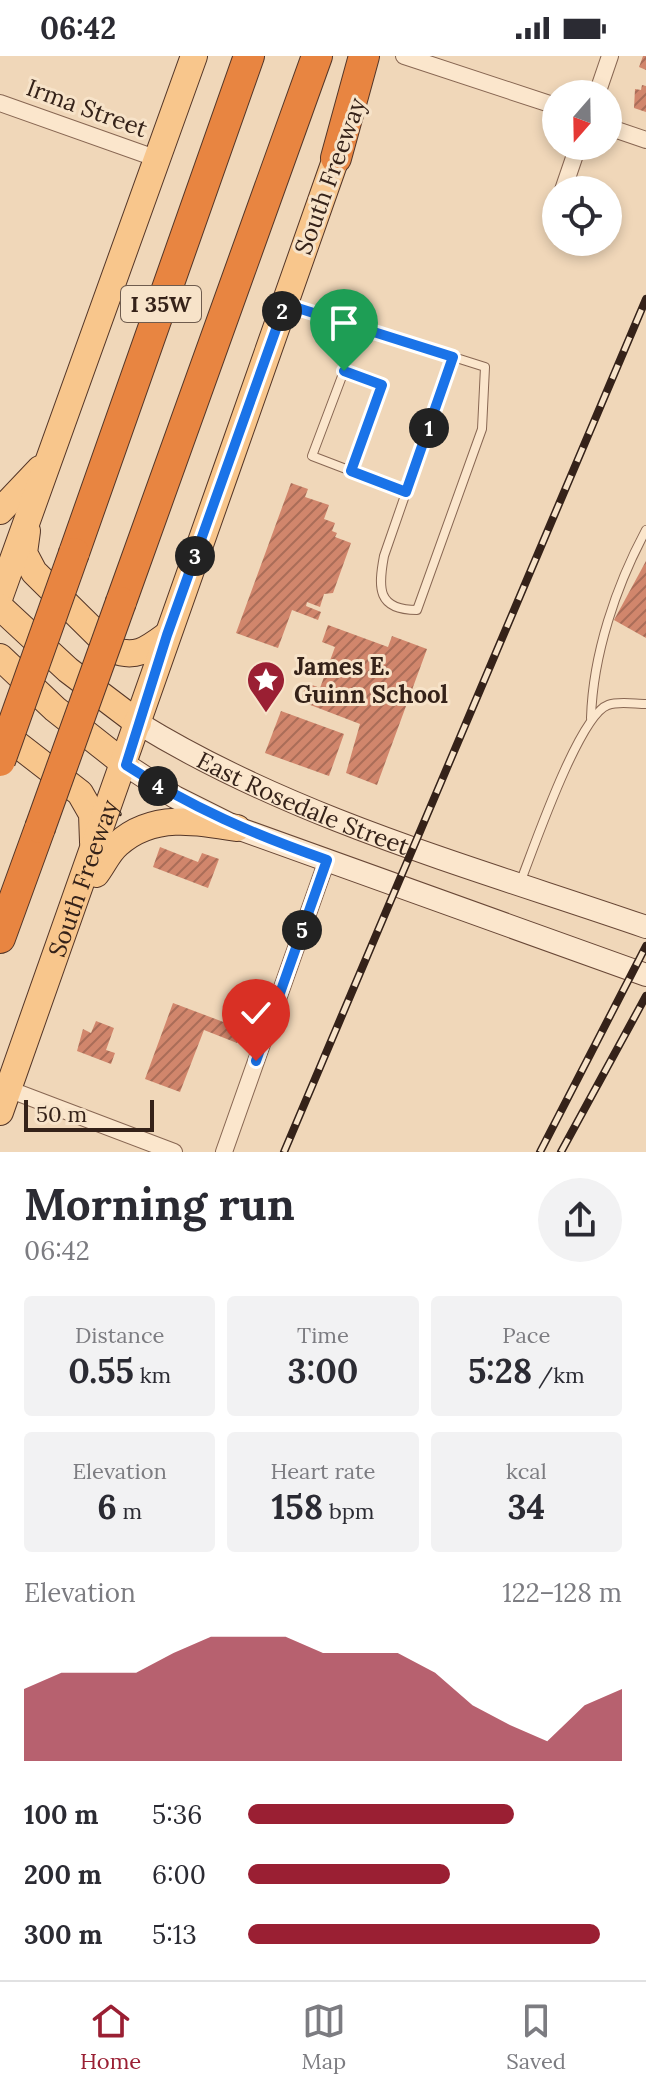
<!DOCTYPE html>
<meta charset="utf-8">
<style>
:root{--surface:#fff;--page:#f2f2f3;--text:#2b2b33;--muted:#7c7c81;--line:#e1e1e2;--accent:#9a1f33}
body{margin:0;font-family:Lora,serif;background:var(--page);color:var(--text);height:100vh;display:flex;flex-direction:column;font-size:30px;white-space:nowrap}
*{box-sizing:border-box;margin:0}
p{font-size:26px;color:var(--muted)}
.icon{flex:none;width:44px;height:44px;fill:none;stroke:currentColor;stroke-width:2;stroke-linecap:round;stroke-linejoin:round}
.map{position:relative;height:1096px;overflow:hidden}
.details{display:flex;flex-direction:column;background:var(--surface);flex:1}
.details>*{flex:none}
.needle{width:52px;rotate:200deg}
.buttons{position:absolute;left:542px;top:24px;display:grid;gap:16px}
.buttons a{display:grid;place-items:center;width:80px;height:80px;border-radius:50%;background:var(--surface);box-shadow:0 4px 12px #0003;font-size:40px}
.scale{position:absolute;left:24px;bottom:20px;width:130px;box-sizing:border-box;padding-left:8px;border:4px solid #352219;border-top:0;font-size:22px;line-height:28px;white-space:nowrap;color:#352219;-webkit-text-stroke:6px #f7e3c9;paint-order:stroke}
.pin{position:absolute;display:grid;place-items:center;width:68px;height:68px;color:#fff;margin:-82px -34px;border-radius:50% 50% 50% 0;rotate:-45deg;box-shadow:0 0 8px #0007}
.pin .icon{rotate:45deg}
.km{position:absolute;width:40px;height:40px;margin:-20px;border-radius:50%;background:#222;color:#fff;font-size:22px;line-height:40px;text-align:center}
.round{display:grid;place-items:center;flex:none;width:84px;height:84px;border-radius:42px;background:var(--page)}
.summary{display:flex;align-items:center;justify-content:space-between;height:136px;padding:0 24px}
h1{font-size:44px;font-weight:700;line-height:60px}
.metrics{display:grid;grid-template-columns:repeat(3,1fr);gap:12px;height:136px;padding:8px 24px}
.metrics div{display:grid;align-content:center;border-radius:8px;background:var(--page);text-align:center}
.metrics b{font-size:34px;font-weight:700}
.metrics small{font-size:22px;font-weight:400}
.metrics p{font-size:22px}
.chart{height:224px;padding:16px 24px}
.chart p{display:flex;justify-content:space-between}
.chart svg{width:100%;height:144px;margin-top:8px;fill:var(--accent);opacity:.7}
ul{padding:0 24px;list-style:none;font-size:26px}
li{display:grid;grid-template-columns:128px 96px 1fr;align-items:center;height:60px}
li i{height:20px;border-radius:10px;background:var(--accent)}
.status{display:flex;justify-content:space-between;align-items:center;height:56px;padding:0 40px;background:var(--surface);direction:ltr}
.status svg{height:22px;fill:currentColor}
.tabs{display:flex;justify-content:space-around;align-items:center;height:112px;border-top:2px solid var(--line);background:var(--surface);font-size:22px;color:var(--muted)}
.tabs a{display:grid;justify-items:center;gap:4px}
.tabs .current{color:var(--accent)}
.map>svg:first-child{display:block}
</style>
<div class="status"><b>06:42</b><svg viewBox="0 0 49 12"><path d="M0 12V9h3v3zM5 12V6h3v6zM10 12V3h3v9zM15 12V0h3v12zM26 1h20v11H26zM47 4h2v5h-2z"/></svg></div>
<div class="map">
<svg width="646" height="1096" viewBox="0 0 646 1096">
<defs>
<pattern id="building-hatch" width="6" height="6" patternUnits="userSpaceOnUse" patternTransform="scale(2)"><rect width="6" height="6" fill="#d1866c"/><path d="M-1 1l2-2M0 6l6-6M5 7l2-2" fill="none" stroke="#aa6d58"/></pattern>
</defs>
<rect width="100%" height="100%" fill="#f0d7b9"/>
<g fill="url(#building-hatch)">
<path d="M643 0H646V14L639 11Z"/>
<path d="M642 29 646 30V56L634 52 635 33 641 34Z"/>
<path d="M291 427 308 433 305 441 329 449 324 463 335 467 332 475 337 477 335 481 351 487 333 537 324 538 320 551 307 546 306 550 321 556 318 564 292 554 278 592 236 577Z"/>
<path d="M646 505V582L614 564Z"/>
<path d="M328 569 388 591 392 580 427 593 377 729 346 717 360 668 300 645 307 627 320 632 335 591 322 586Z"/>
<path d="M281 655 344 678 329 720 265 697Z"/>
<path d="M160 791 198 806 202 797 219 803 208 832 153 811Z"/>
<path d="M173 947 242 973 237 987 204 974 180 1036 145 1023Z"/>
<path d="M96 965 114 972 106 994 115 997 111 1008 77 995 83 973 91 977Z"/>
</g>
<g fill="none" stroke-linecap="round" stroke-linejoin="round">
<g stroke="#886753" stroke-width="10">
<g id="lane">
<path d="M289 249 485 311 482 373 417 554C377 554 378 532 384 500L453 301"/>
<path d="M351 415 382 329 344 315 312 400 406 436"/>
<path d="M591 662C593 598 616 530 646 474"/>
<path d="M520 827C533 794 579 659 608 649 618 645 635 648 646 648"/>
</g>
</g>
<g stroke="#886753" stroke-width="18">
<g id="street">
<path d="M404 0 556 50"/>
<path d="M597 38 610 0"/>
<path d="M0 47 158 103"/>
<path d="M608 71 646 84"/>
<path d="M563 134 578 90"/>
<path d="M8 1033 174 1096"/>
<path d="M224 1096 327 804"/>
</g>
</g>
<g stroke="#694837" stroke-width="24">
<g id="secondary">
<path id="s1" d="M138 667C294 763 475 812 646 871"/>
<path d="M126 709 175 741 237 772 646 919"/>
</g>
</g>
<g stroke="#543628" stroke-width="28">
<g id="primary">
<path d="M0 455 40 413"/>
<path d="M27 475 24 497 34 516 113 594C136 603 148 593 167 579"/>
<path d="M0 540 194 0"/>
<path d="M0 551 68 614 138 667"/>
<path d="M0 601 55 653 126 709"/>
<path d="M0 675 80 737 92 758 93 786"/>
<path d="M96 818C103 809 109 795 118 788 152 757 197 765 237 772"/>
<path id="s2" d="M0 1056C113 738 224 420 336 102"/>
</g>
</g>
<g stroke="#543628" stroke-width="32">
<g id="highway">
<path d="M336 102 364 0"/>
<path d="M74 497 249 0"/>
<path d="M121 546 317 0"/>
<path d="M0 882 40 772"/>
</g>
</g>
<use href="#lane" stroke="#fbe6cc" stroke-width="8"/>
<use href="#street" stroke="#fbe6cc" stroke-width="16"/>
<use href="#secondary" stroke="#fbe6cc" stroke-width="22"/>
<use href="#primary" stroke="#f8c68c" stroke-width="26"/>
<use href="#highway" stroke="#e88541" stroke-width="30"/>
<g stroke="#352219" stroke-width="8">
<g id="rail">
<path d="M284 1096 646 243"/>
<path d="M540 1096 646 890"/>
<path d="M561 1096 646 940"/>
</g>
</g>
<use href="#rail" stroke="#f7e3c9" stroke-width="5" stroke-dasharray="15" stroke-linecap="butt"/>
<g stroke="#543628" stroke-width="32" stroke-linecap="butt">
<g id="highway-bridge">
<path d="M0 705 74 497"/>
<path d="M40 772 121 546"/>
</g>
</g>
<use href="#highway-bridge" stroke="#e88541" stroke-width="30"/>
</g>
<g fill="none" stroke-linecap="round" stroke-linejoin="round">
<g stroke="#fff" stroke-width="16">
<path id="route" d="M256 1005 327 804C253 778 192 752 126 709L167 579 285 248 453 301 406 436 351 415 382 329 344 315"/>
</g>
<use href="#route" stroke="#1a73e8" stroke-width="10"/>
</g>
<defs>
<g id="sight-pin" transform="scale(2)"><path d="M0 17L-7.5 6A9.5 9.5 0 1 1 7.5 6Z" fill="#9a1f33" stroke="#f7e3c9"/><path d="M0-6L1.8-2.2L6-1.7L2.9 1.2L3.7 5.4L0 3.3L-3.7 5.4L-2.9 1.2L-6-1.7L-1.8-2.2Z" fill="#fff"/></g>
</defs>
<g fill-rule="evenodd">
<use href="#sight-pin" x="266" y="624"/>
</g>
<g text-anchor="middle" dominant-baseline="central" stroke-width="6" stroke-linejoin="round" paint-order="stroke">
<rect fill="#f7e3c9" stroke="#6f5c4e" stroke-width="2" x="121" y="230" width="80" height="36" rx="6"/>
<g font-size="22" font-weight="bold" fill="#352219">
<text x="161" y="248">I 35W</text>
</g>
<g font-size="24" fill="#352219" stroke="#f7e3c9">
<text transform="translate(87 52) rotate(20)">Irma Street</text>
<text transform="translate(330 120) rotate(-70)">South Freeway</text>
<text stroke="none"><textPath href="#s1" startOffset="184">East Rosedale Street</textPath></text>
<text stroke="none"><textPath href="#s2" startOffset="248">South Freeway</textPath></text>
</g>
<g font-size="24" font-weight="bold" fill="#352219" stroke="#f7e3c9" text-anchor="start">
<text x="294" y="610">James E.<tspan x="294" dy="28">Guinn School</tspan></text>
</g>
</g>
</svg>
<div class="buttons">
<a><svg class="needle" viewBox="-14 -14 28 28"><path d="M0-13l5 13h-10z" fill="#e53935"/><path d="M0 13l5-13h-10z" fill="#7c7c81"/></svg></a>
<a><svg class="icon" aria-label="locate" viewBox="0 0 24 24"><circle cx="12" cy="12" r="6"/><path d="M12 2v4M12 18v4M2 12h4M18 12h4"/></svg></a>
</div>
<div class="scale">50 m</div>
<div class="pin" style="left:344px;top:315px;background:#1e9e55"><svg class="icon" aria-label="arrive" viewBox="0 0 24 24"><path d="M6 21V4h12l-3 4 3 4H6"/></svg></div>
<div class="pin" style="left:256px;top:1005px;background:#d93025"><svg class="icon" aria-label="check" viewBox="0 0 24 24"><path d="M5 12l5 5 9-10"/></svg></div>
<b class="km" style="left:429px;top:372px">1</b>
<b class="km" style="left:282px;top:255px">2</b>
<b class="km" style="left:195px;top:500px">3</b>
<b class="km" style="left:158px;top:730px">4</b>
<b class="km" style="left:302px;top:874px">5</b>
</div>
<section class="details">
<div class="summary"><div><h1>Morning run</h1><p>06:42</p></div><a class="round"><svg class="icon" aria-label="share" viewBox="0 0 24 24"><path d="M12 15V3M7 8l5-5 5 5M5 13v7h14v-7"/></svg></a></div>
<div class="metrics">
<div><p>Distance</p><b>0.55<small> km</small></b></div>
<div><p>Time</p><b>3:00</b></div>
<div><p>Pace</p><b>5:28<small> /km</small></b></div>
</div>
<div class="metrics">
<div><p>Elevation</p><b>6<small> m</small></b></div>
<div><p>Heart rate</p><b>158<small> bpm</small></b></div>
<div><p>kcal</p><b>34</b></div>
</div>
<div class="chart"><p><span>Elevation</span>122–128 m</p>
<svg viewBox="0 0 160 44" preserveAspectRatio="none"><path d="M0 44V22L10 17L20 17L30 17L40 11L50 6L60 6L70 6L80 11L90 11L100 11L110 17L120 27L130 33L140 38L150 27L160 22V44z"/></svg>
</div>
<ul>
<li><b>100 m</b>5:36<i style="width:71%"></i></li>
<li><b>200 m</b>6:00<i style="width:54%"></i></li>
<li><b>300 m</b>5:13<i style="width:94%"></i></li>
</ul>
</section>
<nav class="tabs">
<a class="current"><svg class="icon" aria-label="home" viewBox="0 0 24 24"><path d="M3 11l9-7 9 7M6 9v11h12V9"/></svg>Home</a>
<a><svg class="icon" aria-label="map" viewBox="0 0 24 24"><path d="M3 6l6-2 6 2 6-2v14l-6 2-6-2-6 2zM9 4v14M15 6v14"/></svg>Map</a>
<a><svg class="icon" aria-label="saved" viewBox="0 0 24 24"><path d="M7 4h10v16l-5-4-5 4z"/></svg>Saved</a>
</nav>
